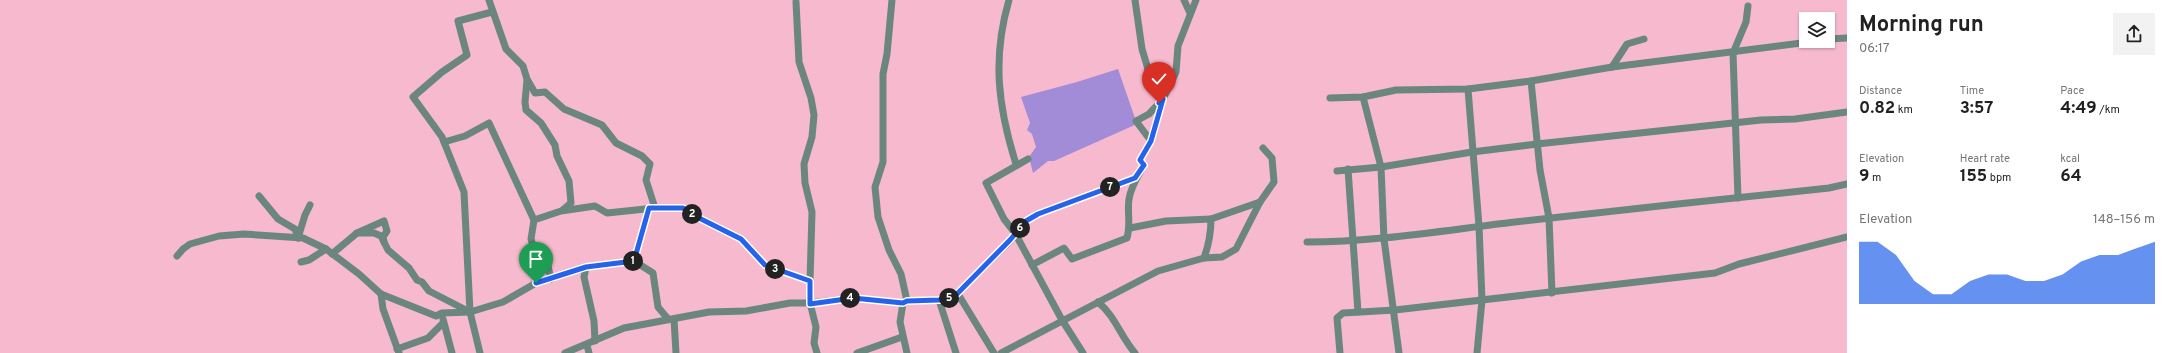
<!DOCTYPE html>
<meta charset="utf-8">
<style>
:root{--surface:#fff;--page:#f2f2f2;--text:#222;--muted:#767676;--accent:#2563eb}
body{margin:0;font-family:Overpass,sans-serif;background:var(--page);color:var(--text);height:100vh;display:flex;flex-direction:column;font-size:15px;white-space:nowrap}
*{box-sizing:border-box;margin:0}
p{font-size:13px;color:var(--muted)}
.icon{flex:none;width:22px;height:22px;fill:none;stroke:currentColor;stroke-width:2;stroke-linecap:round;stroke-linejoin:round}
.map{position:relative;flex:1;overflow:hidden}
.sheet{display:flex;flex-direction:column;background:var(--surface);width:320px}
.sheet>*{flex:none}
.controls{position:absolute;left:1799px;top:12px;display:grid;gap:8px}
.controls a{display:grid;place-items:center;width:36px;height:36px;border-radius:0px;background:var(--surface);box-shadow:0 1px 3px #0004;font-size:20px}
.pin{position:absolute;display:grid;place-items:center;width:34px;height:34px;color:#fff;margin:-41px -17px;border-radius:50% 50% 50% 0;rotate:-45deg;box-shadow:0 0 4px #0007}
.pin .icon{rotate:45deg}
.km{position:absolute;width:20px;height:20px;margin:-10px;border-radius:50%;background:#222;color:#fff;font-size:11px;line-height:20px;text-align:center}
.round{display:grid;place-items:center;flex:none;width:42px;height:42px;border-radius:0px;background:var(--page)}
.headline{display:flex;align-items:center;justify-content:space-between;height:68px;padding:0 12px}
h1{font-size:22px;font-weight:700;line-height:30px}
.figures{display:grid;grid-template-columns:repeat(3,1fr);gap:6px;height:68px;padding:4px 12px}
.figures div{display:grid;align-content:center}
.figures b{font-size:17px;font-weight:700}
.figures small{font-size:11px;font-weight:400}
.figures p{font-size:11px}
.chart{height:112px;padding:8px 12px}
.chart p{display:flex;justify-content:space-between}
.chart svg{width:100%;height:72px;margin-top:4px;fill:var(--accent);opacity:.7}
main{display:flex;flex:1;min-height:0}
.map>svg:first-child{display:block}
</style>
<main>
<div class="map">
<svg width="1847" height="353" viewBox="0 0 1847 353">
<rect width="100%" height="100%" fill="#f6b9cd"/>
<path fill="#a38cd7" d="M1118 69 1137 124 1054 161H1048L1033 173 1029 157 1036 147 1032 134 1027 130 1030 123 1021 97 1077 82Z"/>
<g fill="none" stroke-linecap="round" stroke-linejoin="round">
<g stroke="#6a867f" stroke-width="7">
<path d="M489 0 506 49 523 66 527 79 535 93 545 92 564 109 602 125 616 143 642 156 650 164 646 180 655 208"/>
<path d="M892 0 887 54 883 74V162L875 187 878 217 889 250 901 274 907 301"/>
<path d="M1009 0C992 58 998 107 1016 164"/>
<path d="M1135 0 1142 49 1148 69 1163 99 1149 114 1136 121 1151 141"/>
<path d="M1184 0 1190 13"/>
<path d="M796 2 799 62 811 98 814 115 812 137 804 164 805 183 812 212 810 281"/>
<path d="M1828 39 1847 38"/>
<path d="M1612 67 1627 44 1644 39"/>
<path d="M1148 69H1162L1173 77"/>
<path d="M527 80 525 102 526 110 541 123 555 145 557 156 569 181 571 203 563 210"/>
<path d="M1531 81 1540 170 1549 218 1552 293"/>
<path d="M1468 89 1479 226 1482 300 1477 353"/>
<path d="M1363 97 1381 167 1384 239 1399 353"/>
<path d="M1330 98 1363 97 1396 90 1468 89 1531 81 1612 67 1817 41"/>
<path d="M444 142 465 136 489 123 534 220"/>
<path d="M1028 159 986 183 1004 219 1015 233 1062 320 1083 353"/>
<path d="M1348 169 1358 312"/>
<path d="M1337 171 1381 167 1472 152 1537 144 1761 120 1795 119 1847 112"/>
<path d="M259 196 278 219 295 229 298 238"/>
<path d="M1738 198 1733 53 1746 22 1748 6"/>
<path d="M1130 228 1166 221 1211 219"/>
<path d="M357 233 384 221 387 231 383 237 384 242"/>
<path d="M298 238 305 215 310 205"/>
<path d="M1307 242C1377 242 1446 230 1515 222 1620 210 1724 199 1829 188L1847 184"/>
<path d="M332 254 357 233H374L381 236 388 250 409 268 417 280 422 282 429 291 468 311"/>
<path d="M177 256 183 249 190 244 219 236 244 234 303 238 326 249 359 274 381 294 436 316 442 313 470 312 503 302 536 283 586 267 634 261 653 273 658 307 668 319"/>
<path d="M1204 258C1208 247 1211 231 1211 219L1260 202"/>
<path d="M634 261 649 208"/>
<path d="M301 262 309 260 326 249"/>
<path d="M1032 265 1064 248 1072 259 1127 238C1131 224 1127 213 1129 199 1131 186 1138 176 1144 165L1140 160 1151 141 1163 99 1176 72 1178 46 1196 0"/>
<path d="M586 267 584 277 594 321 595 341"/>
<path d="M551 279 545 253 541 249H534L531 239 534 220 561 211 595 206 607 213 655 208H683L699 218 741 239 765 265 810 281V303L816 327 814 343 817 353"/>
<path d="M381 294 383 309 399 353"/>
<path d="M958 294 994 353"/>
<path d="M939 300 956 353"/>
<path d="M1098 302C1116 317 1120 336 1135 353"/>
<path d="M903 303 900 322 907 353"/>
<path d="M443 319 452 353"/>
<path d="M674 319 676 353"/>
<path d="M587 345 589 353"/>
<path d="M397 349 428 338 443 323"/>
<path d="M480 353 470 312 464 192 442 137 413 97 442 72 467 55 458 21 492 12"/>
<path d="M565 353 624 328 709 312 746 311 790 303H810L853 298 903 303 907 301 939 300 955 296 1010 241 1026 221 1037 214 1135 178"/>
<path d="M857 353 902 337"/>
<path d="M1001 353 1158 271 1204 258 1222 257 1236 249 1260 202 1274 182 1272 158 1263 148"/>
<path d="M1340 353 1337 318 1343 313 1395 310 1715 273 1739 264 1847 237"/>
</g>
</g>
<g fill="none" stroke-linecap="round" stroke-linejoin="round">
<g stroke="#fff" stroke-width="8">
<path id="route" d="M536 283 586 267 634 261 649 208H683L699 218 741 239 765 265 810 281V304L853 298 903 303 907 301 939 300 955 296 1010 240 1026 221 1038 214 1135 178 1144 165 1140 160 1151 141 1163 99 1159 103"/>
</g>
<use href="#route" stroke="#2563eb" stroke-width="5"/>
</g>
</svg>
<div class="controls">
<a><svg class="icon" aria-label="layers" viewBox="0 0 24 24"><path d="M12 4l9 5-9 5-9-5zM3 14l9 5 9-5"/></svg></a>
</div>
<div class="pin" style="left:536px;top:283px;background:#1e9e55"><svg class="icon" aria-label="arrive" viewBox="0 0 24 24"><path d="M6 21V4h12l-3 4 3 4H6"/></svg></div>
<div class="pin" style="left:1159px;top:103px;background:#d93025"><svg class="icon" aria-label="check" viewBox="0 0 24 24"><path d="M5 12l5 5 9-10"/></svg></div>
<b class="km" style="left:633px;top:261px">1</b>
<b class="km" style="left:692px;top:214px">2</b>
<b class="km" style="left:775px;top:269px">3</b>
<b class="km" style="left:850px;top:298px">4</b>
<b class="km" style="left:949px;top:298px">5</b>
<b class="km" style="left:1020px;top:228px">6</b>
<b class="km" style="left:1110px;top:187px">7</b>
</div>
<section class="sheet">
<div class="headline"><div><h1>Morning run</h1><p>06:17</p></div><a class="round"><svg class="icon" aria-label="share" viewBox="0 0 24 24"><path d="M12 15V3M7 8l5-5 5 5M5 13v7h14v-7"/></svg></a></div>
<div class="figures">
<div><p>Distance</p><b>0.82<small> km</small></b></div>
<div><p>Time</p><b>3:57</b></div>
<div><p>Pace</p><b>4:49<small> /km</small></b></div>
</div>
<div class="figures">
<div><p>Elevation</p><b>9<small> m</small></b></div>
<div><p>Heart rate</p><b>155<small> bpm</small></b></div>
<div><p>kcal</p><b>64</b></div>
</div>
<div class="chart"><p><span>Elevation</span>148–156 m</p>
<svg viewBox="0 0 160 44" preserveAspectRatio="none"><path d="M0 44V6L10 6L20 14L30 30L40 38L50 38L60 30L70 26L80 26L90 30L100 30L110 26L120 18L130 14L140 14L150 10L160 6V44z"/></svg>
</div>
</section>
</main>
